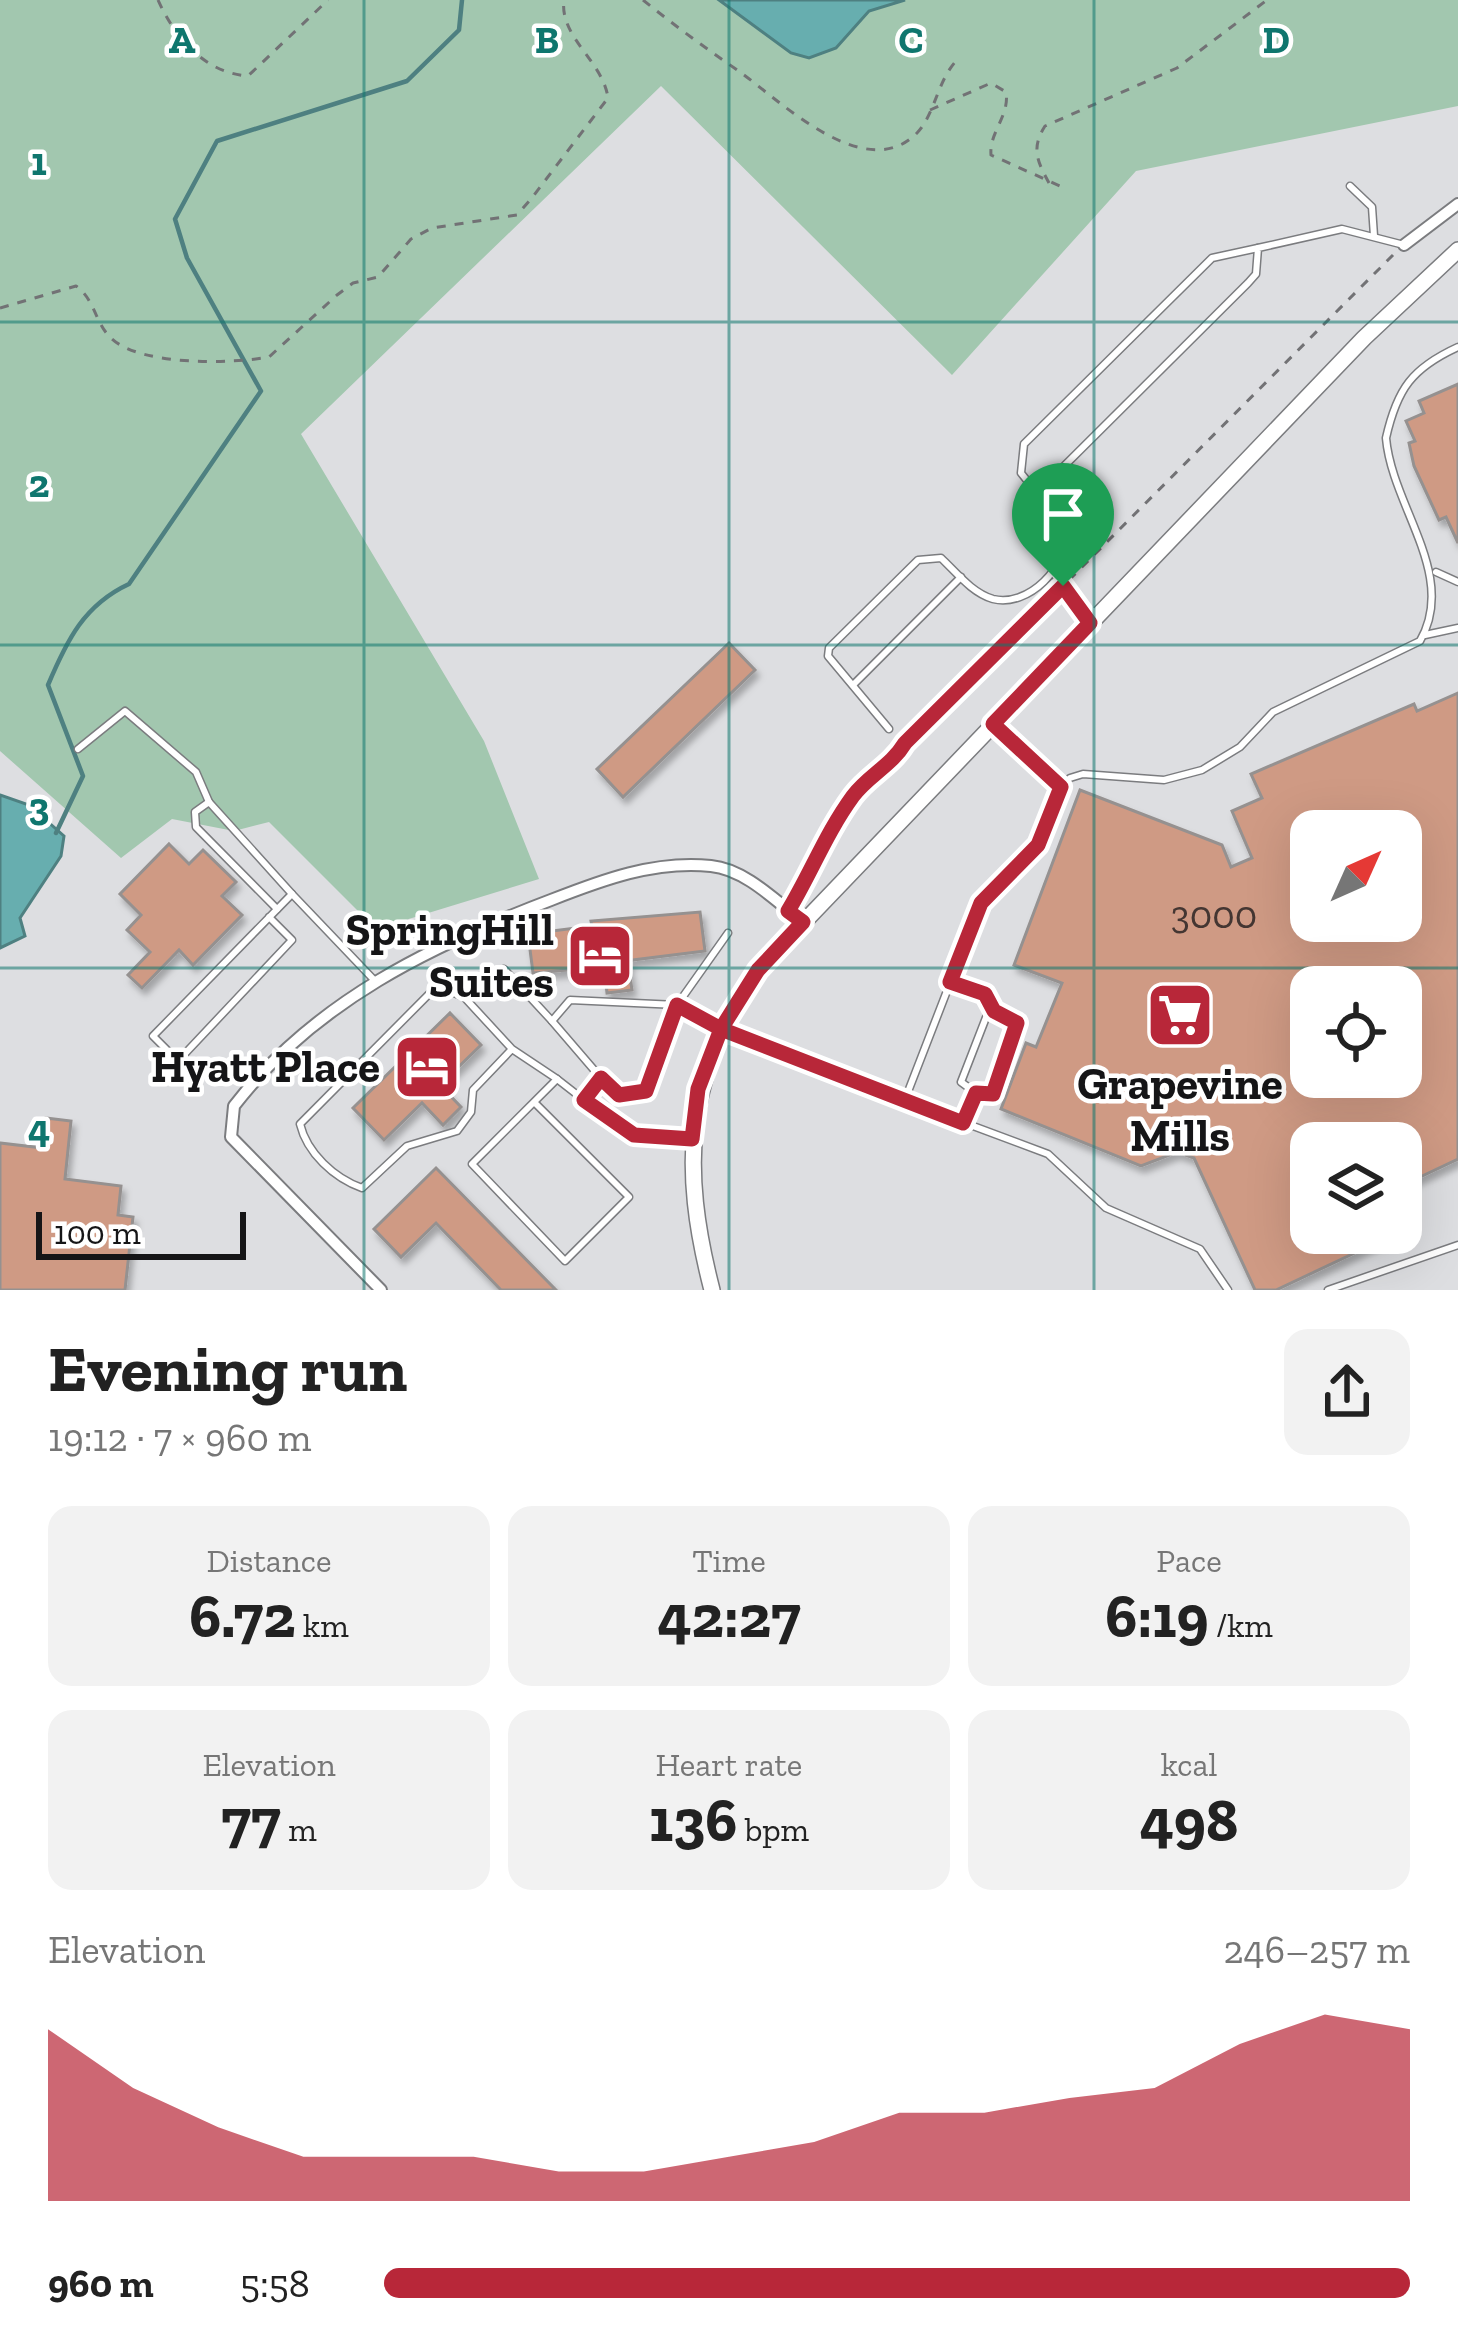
<!DOCTYPE html>
<meta charset="utf-8">
<style>
:root{--surface:#fff;--page:#f2f2f2;--text:#222;--muted:#767676;--accent:#b82739}
body{margin:0;font-family:"Zilla Slab",serif;background:var(--page);color:var(--text);height:100vh;display:flex;flex-direction:column;font-size:45px;white-space:nowrap}
*{box-sizing:border-box;margin:0}
p{font-size:39px;color:var(--muted)}
.icon{flex:none;width:66px;height:66px;fill:none;stroke:currentColor;stroke-width:2;stroke-linecap:round;stroke-linejoin:round}
.map{position:relative;height:1290px;overflow:hidden}
.side{display:flex;flex-direction:column;background:var(--surface);flex:1}
.side>*{flex:none}
.needle{width:78px;rotate:45deg}
.fabs{position:absolute;left:1290px;top:810px;display:grid;gap:24px}
.fabs a{display:grid;place-items:center;width:132px;height:132px;border-radius:24px;background:var(--surface);box-shadow:0 12px 48px #0002;font-size:60px}
.scale{position:absolute;left:36px;bottom:30px;width:210px;box-sizing:border-box;padding-left:12px;border:6px solid #151517;border-top:0;font-size:33px;line-height:42px;white-space:nowrap;color:#151517;-webkit-text-stroke:9px #fff;paint-order:stroke}
.pin{position:absolute;display:grid;place-items:center;width:102px;height:102px;color:#fff;margin:-123px -51px;border-radius:50% 50% 50% 0;rotate:-45deg;box-shadow:0 0 12px #0007}
.pin .icon{rotate:45deg}
.round{display:grid;place-items:center;flex:none;width:126px;height:126px;border-radius:24px;background:var(--page)}
.headline{display:flex;align-items:center;justify-content:space-between;height:204px;padding:0 48px}
h1{font-size:66px;font-weight:700;line-height:90px}
.stats{display:grid;grid-template-columns:repeat(3,1fr);gap:18px;height:204px;padding:12px 48px}
.stats div{display:grid;align-content:center;border-radius:24px;background:var(--page);text-align:center}
.stats b{font-size:60px;font-weight:700}
.stats small{font-size:33px;font-weight:400}
.stats p{font-size:33px}
.chart{height:336px;padding:24px 48px}
.chart p{display:flex;justify-content:space-between}
.chart svg{width:100%;height:216px;margin-top:12px;fill:var(--accent);opacity:.7}
ul{padding:0 48px;list-style:none;font-size:39px}
li{display:grid;grid-template-columns:192px 144px 1fr;align-items:center;height:90px}
li i{height:30px;border-radius:15px;background:var(--accent)}
.map>svg:first-child{display:block}
</style>
<div class="map">
<svg width="1458" height="1290" viewBox="0 0 1458 1290">
<defs>
<filter id="shadow"><feDropShadow dx="3.5" dy="6" stdDeviation="3" flood-color="#0004"/></filter>
</defs>
<rect width="100%" height="100%" fill="#dddee1"/>
<path fill="#a2c7af" d="M0 0H1458V106L1136 171 952 375 661 86 301 434 484 741 539 879 376 929 269 822 234 831 172 819 121 858 0 751Z"/>
<g fill="#67aeaf" stroke="#4e8081" stroke-width="3">
<path d="M719 0H905L869 11 836 48 809 58 791 53Z"/>
<path d="M0 795 29 805 64 836 61 856 20 918 25 936 0 948Z"/>
</g>
<g fill="none" stroke-linecap="round" stroke-linejoin="round">
<path stroke="#4e8081" stroke-width="4.5" d="M56 833 83 776 48 685C67 640 84 605 129 584L261 391 187 258 175 219 217 141 407 81 459 30 462 0"/>
</g>
<g fill="#cf9a84" stroke="#959190" stroke-width="3" fill-rule="evenodd" filter="url(#shadow)">
<path d="M1458 384V543L1446 517 1439 520 1414 466 1409 443 1415 441 1406 421 1424 413 1419 401Z"/>
<path d="M729 643 755 670 623 797 597 769Z"/>
<path d="M1458 693V1159L1401 1186V1143H1311V1233H1397L1276 1290H1255L1194 1158 1177 1152 1141 1166 1001 1109 1026 1043 1036 1047 1062 983 1014 965 1080 790 1222 845 1231 867 1252 858 1232 811 1262 798 1251 774 1414 704 1417 711ZM1311 831H1401V921H1311ZM1311 987H1401V1077H1311Z"/>
<path d="M169 844 189 864 203 850 236 882 222 896 242 915 193 965 179 950 142 988 128 975 150 952 127 930 141 915 120 894Z"/>
<path d="M700 912 705 951 633 960 628 964 632 990 607 993 604 967 533 973 528 934 592 926 591 921Z"/>
<path d="M450 1013 481 1045 440 1085 461 1107 443 1125 422 1103 384 1140 353 1108Z"/>
<path d="M46 1118 71 1121 65 1179 121 1186 118 1215 133 1217 125 1290H0V1143L43 1148Z"/>
<path d="M436 1168 556 1290H501L436 1223 401 1257 374 1229Z"/>
</g>
<g fill="none" stroke-linecap="round" stroke-linejoin="round">
<g stroke="#7b7c7f" stroke-width="9">
<g id="lane">
<path d="M1350 186 1372 207 1374 236"/>
<path d="M1037 493 1021 473 1024 444 1212 258 1258 248"/>
<path d="M1436 572 1458 582"/>
<path d="M1054 574 1087 620"/>
<path d="M1425 635 1458 628"/>
<path d="M854 684 961 577"/>
<path d="M996 726 1061 787"/>
<path d="M889 729 828 656 829 648 918 560 941 558C956 572 972 593 993 599 1028 608 1070 566 1064 531 1061 516 1047 504 1037 493L1248 283 1256 274 1258 248 1342 229 1404 245"/>
<path d="M78 749 125 711 196 772 209 802"/>
<path d="M277 909 196 827 195 812 209 802 292 894"/>
<path d="M269 917 292 940 178 1061 153 1036 292 894 376 982"/>
<path d="M728 933 677 1005 796 1060 1048 1154 1106 1208 1200 1249 1228 1290"/>
<path d="M504 969 552 1021"/>
<path d="M949 982 985 994 994 1009"/>
<path d="M512 1049 464 997 437 986 300 1124C307 1153 334 1178 362 1188L407 1146 457 1131 471 1112 473 1090 512 1049 557 1079"/>
<path d="M601 1078 552 1021 570 1000 677 1005 646 1091 619 1095 601 1078 584 1100 634 1134 692 1139"/>
<path d="M534 1102 629 1197 565 1261 472 1164 557 1079 584 1100"/>
<path d="M904 1102 981 903 1038 845 1061 787 1070 778 1083 774 1164 780 1202 770 1240 747 1273 712 1420 641C1458 575 1392 507 1386 438 1397 389 1412 368 1458 347"/>
<path d="M963 1123 976 1093 961 1082 987 1015 994 1011 1014 1019 1019 1029 993 1094 976 1093"/>
<path d="M1328 1290 1458 1245"/>
</g>
</g>
<g stroke="#7b7c7f" stroke-width="14">
<g id="street">
<path d="M1404 245 1458 204"/>
<path d="M381 1290 231 1137 234 1106C314 1002 432 945 551 900 602 880 655 860 711 866 745 869 777 902 803 922"/>
</g>
</g>
<g stroke="#7b7c7f" stroke-width="18">
<path id="secondary" d="M712 1290C680 1166 685 1077 758 970L1364 338 1458 250"/>
</g>
<g stroke="#727275" stroke-width="3" stroke-dasharray="9 9" stroke-linecap="butt">
<path d="M158 0C175 38 205 73 248 76L328 0"/>
<path d="M643 0C675 26 707 49 740 72 778 99 865 186 917 133 935 114 937 82 956 61"/>
<path d="M930 110 991 83 1006 92C1010 116 989 132 991 155L1060 186"/>
<path d="M1049 183C1037 161 1031 148 1045 126L1177 68 1267 0"/>
<path d="M0 308 76 286C95 299 95 324 112 339 142 366 231 364 269 357L337 295 353 283 378 277 411 239 432 228 517 215 531 199 608 98C603 61 559 37 564 0"/>
<path d="M1069 580 1393 255"/>
<path d="M794 899C807 862 831 819 858 790 875 772 892 765 906 743L1053 595"/>
</g>
<use href="#lane" stroke="#fff" stroke-width="6"/>
<use href="#street" stroke="#fff" stroke-width="10"/>
<use href="#secondary" stroke="#fff" stroke-width="15"/>
</g>
<g fill="none" stroke-linecap="round" stroke-linejoin="round">
<g stroke="#fff" stroke-width="24">
<path id="route" d="M1063 586 905 743C891 766 869 775 853 796 826 833 811 873 788 911L803 922 758 970 721 1029 677 1005 646 1091 619 1095 601 1078 584 1100 634 1135 692 1139 698 1089 721 1029 963 1123 976 1093 993 1094 1017 1023 994 1011 985 994 950 982 981 903 1038 845 1061 787 993 724 1090 623 1063 586"/>
</g>
<use href="#route" stroke="#b82739" stroke-width="15"/>
</g>
<path fill="none" stroke="#0f766e" stroke-width="3" stroke-opacity="0.55" d="M364 0V1290M729 0V1290M1094 0V1290M0 322H1458M0 645H1458M0 968H1458"/>
<defs>
<g id="hotel-square" transform="scale(3.45)"><rect x="-9" y="-9" width="18" height="18" rx="4" fill="#b82739" stroke="#fff"/><path d="M-6-4.5h1.5V1H6V5H4.5V3h-9V5H-6ZM-4 0a1.8 1.8 0 1 1 3.6 0ZM.5 0V-2.5h3Q6-2.5 6 0Z" fill="#fff"/></g>
<g id="supermarket-square" transform="scale(3.45)"><rect x="-9" y="-9" width="18" height="18" rx="4" fill="#b82739" stroke="#fff"/><path d="M-6-5.5h2.5l.6 2H6L4.5 2H-2.5L-4.4-4H-6ZM-1.5 3.2a1.3 1.3 0 1 0 .1 0ZM3 3.2a1.3 1.3 0 1 0 .1 0Z" fill="#fff"/></g>
</defs>
<g fill-rule="evenodd">
<use href="#hotel-square" x="600" y="956"/>
<use href="#supermarket-square" x="1180" y="1015"/>
<use href="#hotel-square" x="427" y="1067"/>
</g>
<g text-anchor="middle" dominant-baseline="central" stroke-width="9" stroke-linejoin="round" paint-order="stroke">
<g font-size="39" fill="#443632">
<text x="1214" y="914">3000</text>
</g>
<g font-size="45" font-weight="bold" fill="#151517" stroke="#fff" text-anchor="end">
<text x="554" y="930">SpringHill<tspan x="554" dy="52">Suites</tspan></text>
<text x="380" y="1067">Hyatt Place</text>
<text x="1180" y="1084" text-anchor="middle">Grapevine<tspan x="1180" dy="52">Mills</tspan></text>
</g>
</g>
<g font-size="39" text-anchor="middle" font-weight="bold" fill="#0f766e" stroke="#fff" stroke-width="9" stroke-linejoin="round" paint-order="stroke">
<text x="182" y="53">A</text>
<text x="547" y="53">B</text>
<text x="911" y="53">C</text>
<text x="1276" y="53">D</text>
<text x="39" y="175">1</text>
<text x="39" y="497">2</text>
<text x="39" y="820">3</text>
<text x="39" y="1142">4</text>
</g>
</svg>
<div class="fabs">
<a><svg class="needle" viewBox="-14 -14 28 28"><path d="M0-13l5 13h-10z" fill="#e53935"/><path d="M0 13l5-13h-10z" fill="#767676"/></svg></a>
<a><svg class="icon" aria-label="locate" viewBox="0 0 24 24"><circle cx="12" cy="12" r="6"/><path d="M12 2v4M12 18v4M2 12h4M18 12h4"/></svg></a>
<a><svg class="icon" aria-label="layers" viewBox="0 0 24 24"><path d="M12 4l9 5-9 5-9-5zM3 14l9 5 9-5"/></svg></a>
</div>
<div class="scale">100 m</div>
<div class="pin" style="left:1063px;top:586px;background:#1e9e55"><svg class="icon" aria-label="arrive" viewBox="0 0 24 24"><path d="M6 21V4h12l-3 4 3 4H6"/></svg></div>
</div>
<section class="side">
<div class="headline"><div><h1>Evening run</h1><p>19:12 · 7 × 960 m</p></div><a class="round"><svg class="icon" aria-label="share" viewBox="0 0 24 24"><path d="M12 15V3M7 8l5-5 5 5M5 13v7h14v-7"/></svg></a></div>
<div class="stats">
<div><p>Distance</p><b>6.72<small> km</small></b></div>
<div><p>Time</p><b>42:27</b></div>
<div><p>Pace</p><b>6:19<small> /km</small></b></div>
</div>
<div class="stats">
<div><p>Elevation</p><b>77<small> m</small></b></div>
<div><p>Heart rate</p><b>136<small> bpm</small></b></div>
<div><p>kcal</p><b>498</b></div>
</div>
<div class="chart"><p><span>Elevation</span>246–257 m</p>
<svg viewBox="0 0 160 44" preserveAspectRatio="none"><path d="M0 44V9L10 21L20 29L30 35L40 35L50 35L60 38L70 38L80 35L90 32L100 26L110 26L120 23L130 21L140 12L150 6L160 9V44z"/></svg>
</div>
<ul>
<li><b>960 m</b>5:58<i style="width:100%"></i></li>
</ul>
</section>
